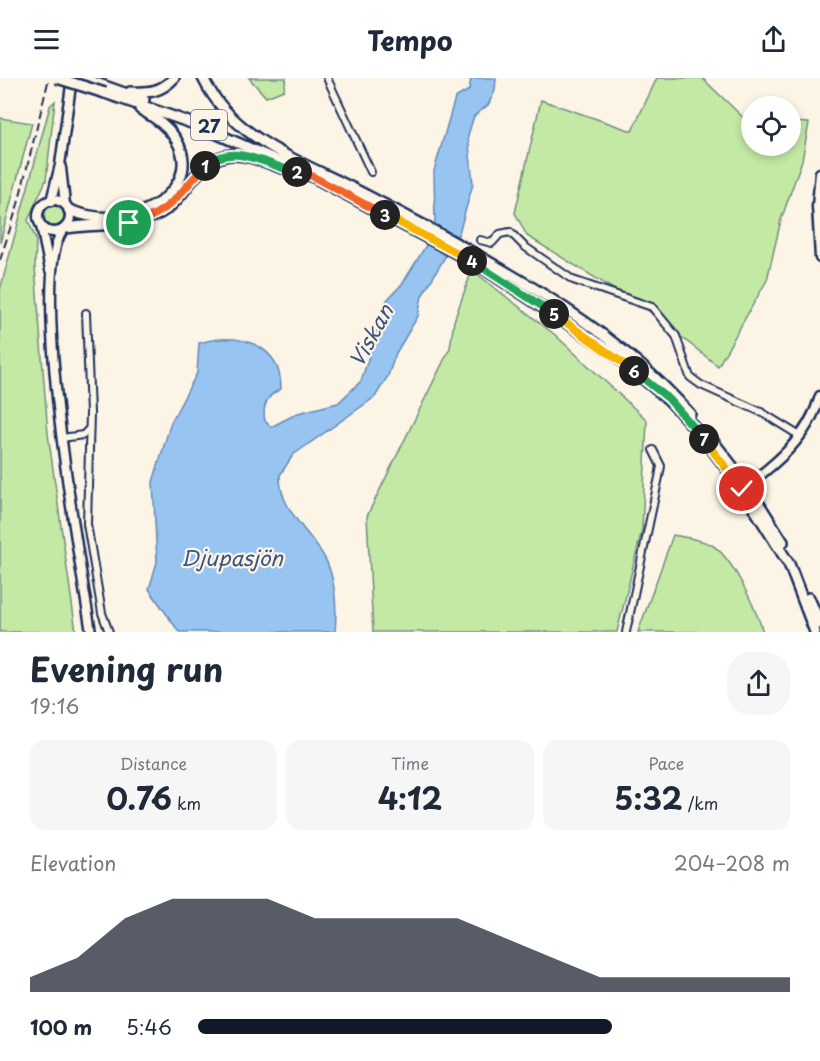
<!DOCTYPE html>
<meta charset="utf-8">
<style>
:root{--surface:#fff;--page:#f6f6f7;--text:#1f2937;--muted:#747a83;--accent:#111827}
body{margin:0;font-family:"Playpen Sans",sans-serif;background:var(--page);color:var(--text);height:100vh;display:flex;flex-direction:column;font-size:22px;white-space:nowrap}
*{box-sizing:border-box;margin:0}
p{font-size:20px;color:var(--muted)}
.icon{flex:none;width:33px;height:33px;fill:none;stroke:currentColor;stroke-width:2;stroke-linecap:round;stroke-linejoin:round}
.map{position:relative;height:554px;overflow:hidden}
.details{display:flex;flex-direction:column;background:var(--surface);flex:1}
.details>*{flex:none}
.controls{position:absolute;left:741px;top:18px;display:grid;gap:12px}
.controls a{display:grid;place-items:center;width:60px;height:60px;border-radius:50%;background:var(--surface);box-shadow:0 3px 9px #0003;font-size:30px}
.pin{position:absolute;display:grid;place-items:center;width:51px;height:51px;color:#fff;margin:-26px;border:3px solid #fff;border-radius:50%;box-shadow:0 2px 6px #0007}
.km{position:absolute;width:30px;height:30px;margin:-15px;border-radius:50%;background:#222;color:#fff;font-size:16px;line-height:30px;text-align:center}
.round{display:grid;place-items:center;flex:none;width:63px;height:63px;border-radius:24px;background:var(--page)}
.summary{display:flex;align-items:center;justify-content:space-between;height:102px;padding:0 30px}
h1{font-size:33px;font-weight:700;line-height:45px}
.figures{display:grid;grid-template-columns:repeat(3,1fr);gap:9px;height:102px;padding:6px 30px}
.figures div{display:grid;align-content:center;border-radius:15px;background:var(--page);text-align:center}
.figures b{font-size:30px;font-weight:700}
.figures small{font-size:16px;font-weight:400}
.figures p{font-size:16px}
.chart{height:168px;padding:12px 30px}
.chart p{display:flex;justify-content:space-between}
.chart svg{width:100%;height:108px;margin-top:6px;fill:var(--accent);opacity:.7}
ul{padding:0 30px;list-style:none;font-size:20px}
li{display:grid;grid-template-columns:96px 72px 1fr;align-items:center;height:45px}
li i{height:15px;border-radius:8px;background:var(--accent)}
header{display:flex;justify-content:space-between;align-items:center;height:78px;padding:0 30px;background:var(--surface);font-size:27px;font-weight:700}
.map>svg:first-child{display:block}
</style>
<header><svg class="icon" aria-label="menu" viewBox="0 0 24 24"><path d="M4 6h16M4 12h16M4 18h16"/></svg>Tempo<svg class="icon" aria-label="share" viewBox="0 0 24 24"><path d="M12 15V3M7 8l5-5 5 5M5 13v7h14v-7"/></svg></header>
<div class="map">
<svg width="820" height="554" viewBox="0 0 820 554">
<rect width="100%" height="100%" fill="#fcf5e5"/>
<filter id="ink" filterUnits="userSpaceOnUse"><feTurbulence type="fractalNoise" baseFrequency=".0167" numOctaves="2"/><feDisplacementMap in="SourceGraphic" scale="12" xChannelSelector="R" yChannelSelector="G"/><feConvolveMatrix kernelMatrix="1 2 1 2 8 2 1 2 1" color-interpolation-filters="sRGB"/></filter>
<g filter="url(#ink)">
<g fill="#c3e9a4" stroke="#6f8c81" stroke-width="1.5">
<path d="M249 0H286L284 12 266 19Z"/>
<path d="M657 0H702L748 44H751L752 68H790L791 44 809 45 802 82 781 142 767 202 718 288 646 231 527 158 515 135 541 22 632 53Z"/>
<path d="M55 23 46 102 28 142 36 162 35 189 48 356 76 554H0V212L50 28Z"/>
<path d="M0 40 32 45 0 165Z"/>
<circle cx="54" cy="138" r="10"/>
<path d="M472 192 554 256 647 342 642 452 617 554H373L367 438 450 270 454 243Z"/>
<path d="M673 457C684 459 699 461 710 466 732 477 756 531 763 554H638Z"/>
</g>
<path fill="#97c4f1" stroke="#6588b6" stroke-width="1.5" d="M471 0H496L495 13 488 27 474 38 468 57 473 106 459 155 422 218 418 238 396 275 388 298 375 319 293 377 280 397C279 430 307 451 323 477 336 497 337 532 335 554H179L149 511 157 484 153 404 171 344 197 295 199 265C237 254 281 264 281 311 267 317 262 328 265 343L271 349 298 335 338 325 361 303 387 222 403 205 425 169 435 147 434 93 455 20 469 12Z"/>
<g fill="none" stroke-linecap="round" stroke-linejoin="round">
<g stroke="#1b2f5e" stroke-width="10">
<g id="street">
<path d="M327 0 371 94"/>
<path d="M480 162 492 165 500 156 510 154 524 168 573 202 652 229 676 258 690 299 701 307 761 334 800 358"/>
<path d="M86 235 90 335 87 446 102 535 109 554"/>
<path d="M62 360 83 357 89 351"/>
<path d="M626 554 659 399 661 388 653 372"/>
</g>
</g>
<g stroke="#1b2f5e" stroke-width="13">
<g id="secondary">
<path d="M61 90 65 126"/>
<path d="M820 95 817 128 820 180"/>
<circle cx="54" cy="138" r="16"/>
<path d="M51 123 60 87 72 0"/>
<path d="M41 148 50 192"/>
<path d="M63 152C28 199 80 485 91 554"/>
<path d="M742 411C776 386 808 360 820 318"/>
</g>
</g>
<g stroke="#1b2f5e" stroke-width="14">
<g id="primary">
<path d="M82 0 144 22"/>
<path d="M203 0C230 56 289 79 342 105 369 118 396 133 423 147 514 197 621 256 690 336"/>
<path d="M130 14C149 15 161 14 174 0"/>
<path d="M105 15 197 47 308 96 480 188 611 274 669 322 702 358 742 411 789 486 815 554"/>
<path d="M69 132C153 165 236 82 140 31"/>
<path d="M66 150C96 145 132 150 160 135 173 128 181 117 189 106 220 66 239 74 282 90"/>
<path d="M712 362 747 407 783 464"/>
<path d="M809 520 820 546"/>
</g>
</g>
<use href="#street" stroke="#fcf5e5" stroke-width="6"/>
<use href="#secondary" stroke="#fcf5e5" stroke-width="8"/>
<use href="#primary" stroke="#fcf5e5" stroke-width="9"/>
<path stroke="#1b2f5e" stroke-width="2" stroke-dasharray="9 4.5" stroke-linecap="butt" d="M0 182 18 126 49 0"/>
<g stroke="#1b2f5e" stroke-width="14" stroke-linecap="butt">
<path id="primary-bridge" d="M57 0 105 15"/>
</g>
<use href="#primary-bridge" stroke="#fcf5e5" stroke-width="9"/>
</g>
</g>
<g fill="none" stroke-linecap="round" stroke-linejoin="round" filter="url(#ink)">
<g stroke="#fff" stroke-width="12">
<path id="split-1" d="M129 145C170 137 178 116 205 88"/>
</g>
<g stroke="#fff" stroke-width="12">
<path id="split-2" d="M205 88C232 62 267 88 297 94"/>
</g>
<g stroke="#fff" stroke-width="12">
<path id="split-3" d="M297 94 308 96 385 137"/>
</g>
<g stroke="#fff" stroke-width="12">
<path id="split-4" d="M385 137 472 183"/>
</g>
<g stroke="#fff" stroke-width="12">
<path id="split-5" d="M472 183 554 236"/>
</g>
<g stroke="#fff" stroke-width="12">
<path id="split-6" d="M554 236 634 293"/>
</g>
<g stroke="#fff" stroke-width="12">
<path id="split-7" d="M634 293 669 321 704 361"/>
</g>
<g stroke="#fff" stroke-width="12">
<path id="split-8" d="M704 361 742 411"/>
</g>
<use href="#split-1" stroke="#f0652b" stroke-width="8"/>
<use href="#split-2" stroke="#22a559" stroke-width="8"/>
<use href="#split-3" stroke="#f0652b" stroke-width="8"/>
<use href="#split-4" stroke="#f5b400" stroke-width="8"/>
<use href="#split-5" stroke="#22a559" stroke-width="8"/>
<use href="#split-6" stroke="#f5b400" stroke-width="8"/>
<use href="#split-7" stroke="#22a559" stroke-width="8"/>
<use href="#split-8" stroke="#f5b400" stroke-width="8"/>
</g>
<g text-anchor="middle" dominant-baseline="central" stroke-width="4.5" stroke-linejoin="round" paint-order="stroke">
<rect fill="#fcf5e5" stroke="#5e6a86" stroke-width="1.5" x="191" y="32" width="36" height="30" rx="4.5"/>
<g font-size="18" font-weight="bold" fill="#1b2f5e">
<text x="209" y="47">27</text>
</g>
<g font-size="21" font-style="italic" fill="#3a5483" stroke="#fcf5e5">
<text transform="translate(370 257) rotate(-61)">Viskan</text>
<text x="232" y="479">Djupasjön</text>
</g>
</g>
</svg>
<div class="controls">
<a><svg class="icon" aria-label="locate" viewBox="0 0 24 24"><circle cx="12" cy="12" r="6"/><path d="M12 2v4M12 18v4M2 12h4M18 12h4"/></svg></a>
</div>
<div class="pin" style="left:129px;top:145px;background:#1e9e55"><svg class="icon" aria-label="arrive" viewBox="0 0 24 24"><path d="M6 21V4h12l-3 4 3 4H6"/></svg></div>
<div class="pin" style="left:742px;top:411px;background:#d93025"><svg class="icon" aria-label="check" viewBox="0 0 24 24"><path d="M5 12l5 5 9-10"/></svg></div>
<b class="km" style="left:205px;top:88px">1</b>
<b class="km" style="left:297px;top:94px">2</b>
<b class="km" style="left:385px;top:137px">3</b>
<b class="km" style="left:472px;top:183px">4</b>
<b class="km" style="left:554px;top:236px">5</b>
<b class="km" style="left:634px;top:293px">6</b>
<b class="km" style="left:704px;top:361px">7</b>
</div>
<section class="details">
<div class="summary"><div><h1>Evening run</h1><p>19:16</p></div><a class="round"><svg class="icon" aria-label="share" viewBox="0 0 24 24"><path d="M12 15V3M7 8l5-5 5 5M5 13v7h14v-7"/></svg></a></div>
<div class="figures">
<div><p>Distance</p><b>0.76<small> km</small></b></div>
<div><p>Time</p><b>4:12</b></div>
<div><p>Pace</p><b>5:32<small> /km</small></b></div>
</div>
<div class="chart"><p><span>Elevation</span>204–208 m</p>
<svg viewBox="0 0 160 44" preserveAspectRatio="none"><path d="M0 44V38L10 30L20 14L30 6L40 6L50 6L60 14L70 14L80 14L90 14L100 22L110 30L120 38L130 38L140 38L150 38L160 38V44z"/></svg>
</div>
<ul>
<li><b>100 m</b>5:46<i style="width:70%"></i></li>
</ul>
</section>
